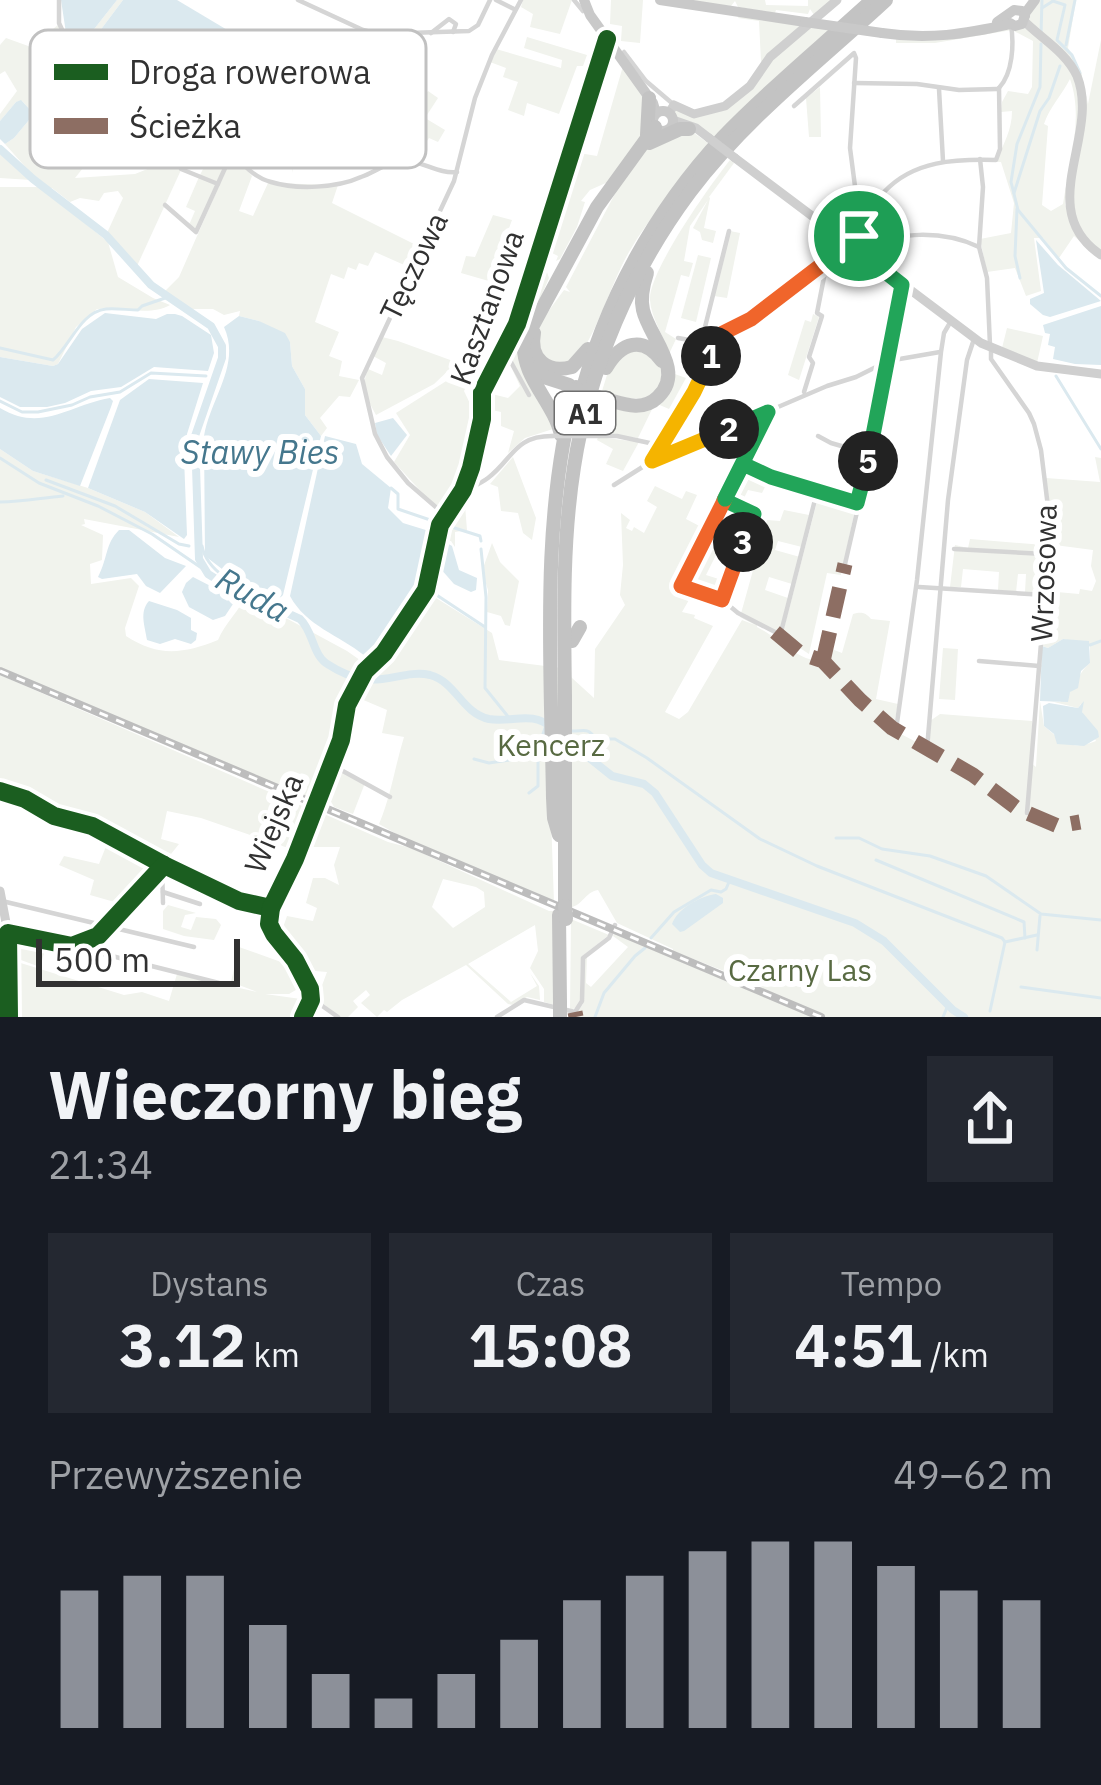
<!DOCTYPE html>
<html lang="pl">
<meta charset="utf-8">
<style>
:root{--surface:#171b24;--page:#242831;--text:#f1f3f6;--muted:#9ea1a6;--accent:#8c9099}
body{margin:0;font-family:"IBM Plex Sans",sans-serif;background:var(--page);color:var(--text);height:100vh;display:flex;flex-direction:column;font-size:45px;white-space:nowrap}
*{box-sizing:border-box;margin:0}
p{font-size:39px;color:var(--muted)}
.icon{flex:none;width:66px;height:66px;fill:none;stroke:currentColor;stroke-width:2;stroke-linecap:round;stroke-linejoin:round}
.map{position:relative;height:1017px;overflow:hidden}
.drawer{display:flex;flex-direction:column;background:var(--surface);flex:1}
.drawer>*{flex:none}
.scale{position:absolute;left:36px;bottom:30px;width:204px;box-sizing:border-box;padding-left:12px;border:6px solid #313131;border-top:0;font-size:33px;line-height:42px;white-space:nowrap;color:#313131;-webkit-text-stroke:9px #fff;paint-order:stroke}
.pin{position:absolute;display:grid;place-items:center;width:102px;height:102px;color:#fff;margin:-51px;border:6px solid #fff;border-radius:50%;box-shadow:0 3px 12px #0007}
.km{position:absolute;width:60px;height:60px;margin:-30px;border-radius:50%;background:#222;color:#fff;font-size:33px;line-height:60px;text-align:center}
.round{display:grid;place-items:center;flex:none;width:126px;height:126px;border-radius:0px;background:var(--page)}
.overview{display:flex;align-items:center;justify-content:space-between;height:204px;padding:0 48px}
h1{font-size:66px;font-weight:700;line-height:90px}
.stats{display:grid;grid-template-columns:repeat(3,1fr);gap:18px;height:204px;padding:12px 48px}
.stats div{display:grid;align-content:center;border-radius:0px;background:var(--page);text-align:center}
.stats b{font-size:60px;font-weight:700}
.stats small{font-size:33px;font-weight:400}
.stats p{font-size:33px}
.chart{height:336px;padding:24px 48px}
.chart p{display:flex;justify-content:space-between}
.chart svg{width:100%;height:216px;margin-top:12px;stroke:var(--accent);stroke-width:6}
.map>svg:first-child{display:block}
</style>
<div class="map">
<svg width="1101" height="1017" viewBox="0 0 1101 1017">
<rect width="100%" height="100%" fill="#fff"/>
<g fill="#f1f3ed" fill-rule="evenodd">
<path d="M117 0H123L99 32 202 79 211 69 214 73 234 44 251 53 246 71 278 103 286 127 293 173 281 136 267 126 260 130 241 158 233 146 253 113 211 76 188 108 120 74 66 33 83 31 91 33Z"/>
<path d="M523 0H572L560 34 530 27 533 14 521 7Z"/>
<path d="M611 0H643L640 43 621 41 622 26 610 24Z"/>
<path d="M672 0H765L766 5 808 6V0H835L814 15 810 9 808 14 776 10 775 13 738 7 735 1 731 6Z"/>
<path d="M1040 0H1076L1068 48 1081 71 1088 104 1101 40V253L1086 240 1071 206 1081 80 1028 23 1032 9Z"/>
<path d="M739 16 805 25 761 62 759 21 738 18Z"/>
<path d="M58 25 65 38 62 40 55 32 46 35 44 58 59 44 68 51 56 70 49 65 38 80 54 90 65 76 61 72 73 63 80 50 90 57 61 94C69 102 76 103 84 109 95 117 96 130 106 139L75 178 135 174 150 168 167 135 195 121 230 153 217 182 200 175 208 159 199 154 178 168 181 170 137 266 107 233 123 198 118 191 104 193 99 201 80 198 70 202 52 188H41L108 242 118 277 153 298 170 305C150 317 121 306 97 309L76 327 58 364 53 366 0 357V187H38L31 180 0 178V152L31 180H37L5 144 14 138 34 114 22 101 16 102 0 121V114L17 91 5 71 0 74V45L6 38 31 47Z"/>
<path d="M810 25 836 29 717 140 674 119 672 112 676 109 687 115 724 109 768 63Z"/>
<path d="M1009 26 1024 28 1033 32 1071 69 1080 100 1065 204 1084 245 1074 236 1059 258 1043 238H1034L1041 291 1026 296 1015 268 987 272 980 239 1011 233 1014 203 1001 162H997C1003 143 1012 131 1012 111L1001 112 1002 102 1008 91 1028 94 1032 87 1033 41 1012 30 935 43H896V37ZM1070 79C1084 118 1069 164 1063 204L1051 211 1042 205 1048 126 1044 124C1049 108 1062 95 1070 79Z"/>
<path d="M527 37 587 55 583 66H577L559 114 527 103 524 116 508 110 518 82 503 77 506 68 490 62 496 49 561 68 562 60 524 48Z"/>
<path d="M623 66 647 100 645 136 608 182 590 190 581 201 585 202 577 227 560 259 556 261 558 256 552 253 545 266 549 278 522 340 553 429 525 438 508 453 514 431 501 426V412L483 408 484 392 508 398 520 386 505 354 517 329 573 152 597 156Z"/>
<path d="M820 87 821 137H809L806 98Z"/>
<path d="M428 91 438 98 425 118 445 130 438 142 429 138 414 160 398 159 373 170Z"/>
<path d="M694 133 711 145C683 178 651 214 629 252 609 287 599 331 574 363L549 365 534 342 542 320 564 290 570 292 566 287 619 186 650 144Z"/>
<path d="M233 154 252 176 239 211 253 216 268 183 338 185 332 203 422 248 411 268 375 252 368 266 359 263 356 270 348 267 344 279 331 274 315 322 339 332 329 356 342 361 339 376 359 380 350 397 339 396 320 418 327 428 321 436 305 415V389L292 366 290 342 259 321 239 316 240 311 224 315 213 309H189L164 292 179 277Z"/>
<path d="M730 160 734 163 709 197 710 198 704 228 716 231 713 243 702 240 700 232 693 228 708 200 690 226 684 261 693 263 689 277 681 275 665 332 676 339 669 354C664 336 651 318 650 300 648 272 711 184 730 160Z"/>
<path d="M199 177 216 185 196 230 189 225 195 211 186 207Z"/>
<path d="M493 215 512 220 504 242 519 247 506 286 461 273 466 256 475 257Z"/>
<path d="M730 231 740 233 727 298 714 296Z"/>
<path d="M698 255 711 258 696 322 681 318Z"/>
<path d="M813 314 819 317 799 380 788 375 805 320 811 322Z"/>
<path d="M1007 328 1043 336 1037 363 1002 348Z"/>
<path d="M382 337 398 341 475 369 464 391 473 410 480 409C477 446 467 482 445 512L426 497 394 462 410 435 396 413 451 378 453 366 434 384 376 415C367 398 360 388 368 369L382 375 386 363 373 356Z"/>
<path d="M638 347 662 369C661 410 628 399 602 391L611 362Z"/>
<path d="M672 373 686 378 669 409 655 403 638 438 598 433 605 403 645 408Z"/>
<path d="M598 437 639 442 623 471 606 464 613 449 597 440Z"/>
<path d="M0 449 33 471 88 488 145 512 179 537 84 519 85 524 81 525 103 535 102 560 90 564 91 584 131 578 139 586 125 628 126 636C158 657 183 654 218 640 225 623 241 609 245 596L347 651 367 665 342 711 336 741 313 800 0 669Z"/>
<path d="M513 457 536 518 532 540 523 533 518 513 501 511 498 487 490 484Z"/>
<path d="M1095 457 1101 458V1017H577V1012L583 1004 584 959 587 956 586 983 591 987 628 947 613 936 614 933 714 976 724 971 673 951V949L617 923 598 890C585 892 582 906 571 907V828L551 817 554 903 405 839 379 824C391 796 395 766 404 737L382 733 387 710 354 696 369 669 372 656 420 588 492 633 499 660 561 668 594 698 595 649 625 605 620 595 623 565 621 513 630 520 626 528 632 531 634 527 644 533 657 507 647 501 655 486 682 499 686 491 697 495 686 519 707 530 681 584 693 593 682 612 695 615 694 618 713 626 665 712 679 719 688 712 742 620 755 625 740 617 767 520 780 521 784 510 809 515 802 547 778 541 775 550 800 557 792 584 769 577 765 590 788 598 779 633 757 623V627C781 639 797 662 825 661L829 648 842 653 853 614C861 612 865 612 871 619L890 621 876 699 898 704 893 730 928 748 930 721 940 714 1032 721 1031 763 1036 767 1040 701 1044 726C1064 743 1070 751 1096 741L1082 712 1081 704 1078 708 1050 701 1060 702C1075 692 1077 673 1090 663V645L1063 639 1048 648 1042 646 1046 591 1079 594 1080 589 1092 591 1096 581 1091 566 1093 550 1047 544 1050 522 1046 478 1100 482Z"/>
<path d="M744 465 770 477 762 493 748 490 740 506 727 498Z"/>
<path d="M470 492V501L465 505 467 530 455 532V547L451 541 438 540C443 521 453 501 470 492Z"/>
<path d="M819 494 856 505 841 575 827 573 809 654 782 636Z"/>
<path d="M712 526 727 533 706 575 725 581 721 595 692 590 684 585Z"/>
<path d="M970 539 1044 545V593L1025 592 1026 574H1018L1016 592 998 590 999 572 963 569 961 587H950L955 545 968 548Z"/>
<path d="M492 543 500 562 519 581 510 626 505 625 501 616 487 612 488 590 482 571Z"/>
<path d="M943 648 958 649 955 700 939 699Z"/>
<path d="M0 675 309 809 294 850 201 818 167 811 161 839 179 844 163 864 97 825 56 815 31 798 0 789Z"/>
<path d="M332 766 365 783 353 814 334 807 329 798 321 794Z"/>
<path d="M315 810 388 842 411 848 549 911H555V1005L544 1002V989L530 968 538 951 535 925 468 964 511 1002 537 986 530 973 539 986 540 1000 527 997 513 1005 508 1004 466 965 402 1000 387 1012 384 1010 377 1017 361 1003 370 995 366 990 353 1001 358 1007 348 1017H340L317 999 327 972 303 970 279 939 287 916 313 921 317 908 306 903 313 878H325L339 885 334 865 340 847H301ZM443 879 476 887 484 892 485 907 453 928 432 907Z"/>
<path d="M109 839 160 867 125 905 90 895 94 880 59 865 64 856 99 864Z"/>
<path d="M168 905 196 913 185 915 181 927 191 930 196 917 216 919 221 925 214 940 184 936 163 929V911Z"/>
<path d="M571 919 609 935 581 957 580 1002 576 1008 570 1010Z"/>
<path d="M10 935 47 943 40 967 10 956Z"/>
<path d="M239 947 281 962 288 954 306 984 289 994H265L308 1000 300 1017H11V960L124 995 142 992 169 1001 177 974 257 992 231 982Z"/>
</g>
<g fill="#dbe9ef">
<path d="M61 0H117L91 33 83 31 73 38 66 33Z"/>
<path d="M123 0H177L234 34 221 57 202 79 150 77 125 65 99 32Z"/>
<path d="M21 100 34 114 14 138 5 144 0 139V121L16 102Z"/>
<path d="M1036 240 1058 265 1101 301 1050 317 1043 315 1030 304V299L1044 293Z"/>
<path d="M1101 306V365L1075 364 1053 359 1055 347 1048 345 1050 334 1045 333 1043 325Z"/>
<path d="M105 313 156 319 167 314H175L182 316 211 335 214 353 208 371 154 367 121 387 91 391 65 403 47 407H20L0 397V357L53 366 58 364 82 329Z"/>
<path d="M239 316 259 321 285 333 290 342 292 366 305 389V415L321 436 283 595 279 599 239 582 205 556 204 436C211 397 241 365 224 327Z"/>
<path d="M149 379 203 383 187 434 184 457 187 535 184 539 145 512 88 488 120 400Z"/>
<path d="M110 398 113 401 111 407 80 486 33 471 0 449V408C42 433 69 405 110 398Z"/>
<path d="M393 418 407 435 391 456 377 435 375 423Z"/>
<path d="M325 436 356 444 362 464 391 488 388 508 403 523 429 531 420 588 372 656H365C339 635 306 626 290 596Z"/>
<path d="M119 530H129L165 558 186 566 160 593 146 586 137 574 102 579 98 577C108 558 105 544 119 530Z"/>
<path d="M445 542 452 546 459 570 477 578 476 590 471 592 454 584 440 568 439 546Z"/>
<path d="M193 577 232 597 235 601 225 616 213 620 189 607 182 592 186 583Z"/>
<path d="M149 601 177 610 191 618V630L197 633 196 640 191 644 175 639 160 644 147 640C145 626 139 612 149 601Z"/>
<path d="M1063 639 1089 641 1090 663 1081 671 1078 688 1070 692 1068 702 1040 701 1042 646 1048 648Z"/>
<path d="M1084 701 1082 712 1098 731 1099 737 1084 746 1057 744 1054 734 1044 726 1043 706 1049 703 1078 708Z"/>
<path d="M716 894 723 898V903L684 931 680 932 672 924C677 909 700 896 716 894Z"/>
</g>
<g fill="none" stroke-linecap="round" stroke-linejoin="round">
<g stroke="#dbe9ef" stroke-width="3">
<path d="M1042 8 1053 1 1065 5 1057 40 1072 55 1080 73"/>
<path d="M1041 34 1042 0"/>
<path d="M1041 44 1040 87 1017 144 1011 182 1018 210 1066 268 1101 296"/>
<path d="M1066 45 1075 0"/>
<path d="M1014 193 1040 111 1049 98 1060 66"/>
<path d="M1017 209 1015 256 1020 278"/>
<path d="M0 348 53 360C71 345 80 312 106 309 116 308 128 310 138 310L142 306 168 297"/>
<path d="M1056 376 1101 449"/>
<path d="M0 401 22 412H38L72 405 90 397 120 392 151 373 206 376"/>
<path d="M0 458 39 483 98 506 152 534 203 569"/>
<path d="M46 480 115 506 179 544 189 546"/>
<path d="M391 488 398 494V509L439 523"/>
<path d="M0 502C22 502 41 498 63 496"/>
<path d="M442 524 480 536 481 541"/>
<path d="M202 546C208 577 248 589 273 601L281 602"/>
<path d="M481 549 486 597 485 688 510 719"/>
<path d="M429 590 485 627"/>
<path d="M1090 645 1101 641"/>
<path d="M569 731C585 732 586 726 596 739H615L647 758 760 839 817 866 1002 938 1005 942"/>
<path d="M474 759 489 763 536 756 545 728"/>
<path d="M529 793 538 786V754"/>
<path d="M836 838H859L882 849 930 856 986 876 1041 914 1101 920"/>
<path d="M876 860 1024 922 1025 938"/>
<path d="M651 938 674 912 711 890 721 892 726 889 729 882"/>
<path d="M1037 950 1040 916"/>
<path d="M1021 987 1101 998"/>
<path d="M990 1011 1005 942 1037 935"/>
<path d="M595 1017 604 993 635 956 645 948"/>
<path d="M943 1017 948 1005"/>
</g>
<g stroke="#dbe9ef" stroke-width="8">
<path d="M0 149 33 179 106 235 151 285 211 326 222 346V358L195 436 199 559 208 574 224 584 300 619C314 632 312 656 329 665 338 671 353 678 364 679 385 683 408 670 430 675 456 682 462 713 489 719 512 723 532 710 552 728"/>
<path d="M568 741 612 776 644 784 655 793 702 865 711 873 855 923 884 941 953 1010 964 1017"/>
</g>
<g stroke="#d5d5d5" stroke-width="4.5">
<path d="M59 0V23L64 34C82 50 102 65 123 78 154 98 188 110 216 135 234 151 247 176 271 182 297 190 337 188 361 177 375 172 389 161 404 161 423 161 438 174 457 172"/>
<path d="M298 0 363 30 379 34 469 31 478 25 490 0"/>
<path d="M496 0 514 9"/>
<path d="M574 0 583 11"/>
<path d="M431 33 449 19 456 24 453 32"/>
<path d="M624 52 646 81 673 104"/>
<path d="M854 53 856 58 850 148 859 217V244"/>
<path d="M854 83 917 84 959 90 997 89"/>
<path d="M999 88C1013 73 1014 44 1011 25"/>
<path d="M939 89 943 161"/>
<path d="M794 106 853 54"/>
<path d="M181 169 218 184"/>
<path d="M165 205 196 232 231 155"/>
<path d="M860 223C870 215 874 202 884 192 914 160 956 159 996 160L1000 149 999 88"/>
<path d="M859 243C901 235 939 228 979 247L987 278 990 345"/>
<path d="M979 247 983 187 980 159"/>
<path d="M678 338 695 341 719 335"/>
<path d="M702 339 729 231"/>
<path d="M991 348V359L1029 413 1034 424 1041 450 1048 507 1045 595 1027 813"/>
<path d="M506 353 529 395"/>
<path d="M804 392 813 363 809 357 822 316 817 313 825 272 824 263"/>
<path d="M768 412 681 586 690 591 720 598 738 613 775 632"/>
<path d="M599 436H617L659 445"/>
<path d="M818 436 831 443 869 454"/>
<path d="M652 461 694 392 721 334 751 319 818 268 832 255 841 238"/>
<path d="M744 464 771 477 857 504"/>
<path d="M614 485 652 461 827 386 856 377 888 361 940 352"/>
<path d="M461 493C470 488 480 484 488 478 513 459 514 436 552 436"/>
<path d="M445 515 408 483 387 457 375 434 362 378 454 181 475 98 492 55 521 0"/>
<path d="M954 549 1045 554"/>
<path d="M845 564 871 451 901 287"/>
<path d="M919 587 1045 595"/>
<path d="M722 600 754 514 724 500"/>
<path d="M780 636 817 492"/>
<path d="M979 661 1039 666"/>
<path d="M896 730 917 580 941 352 944 333 951 321"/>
<path d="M927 749 948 500 967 360 974 339"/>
<path d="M332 765 390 797"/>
<path d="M0 791 25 799 54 816 92 826 164 865 239 901 268 908"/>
<path d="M162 867 163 903"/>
<path d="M163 892 200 904"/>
<path d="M2 901 194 947"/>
<path d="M12 934 72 946 98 936 164 865"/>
<path d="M72 946 219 983"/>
<path d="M311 998 338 1017"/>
<path d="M303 1017 311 1000 310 989 295 960 274 934 269 924 271 908 295 859 341 740 347 705 365 671 384 653 426 590 440 525 463 490 471 468 482 419V392L517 324 605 43"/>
<path d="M497 1017 524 1000 575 1012 582 1001 583 958 609 938 615 925"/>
</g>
<g stroke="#cfcfcf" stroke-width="9">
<path d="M1024 21C1042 39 1066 52 1077 76 1101 135 1033 209 1101 255"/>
<path d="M669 113 674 105 694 114 725 106 750 86 770 57 837 0"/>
<path d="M673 120 696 128 709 138"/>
<path d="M735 158 981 343 1037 366 1101 374"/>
<path d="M0 891 8 933 9 1017"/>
</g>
<g stroke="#c9c9c9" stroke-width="10">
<path d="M584 0 590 15 653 103 656 113"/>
<path d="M660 0 805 22"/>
<path d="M997 22 1014 10 1022 11 1025 16"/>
<path d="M1010 23 1015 26 1022 24 1026 12 1035 0"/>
<path d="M882 33C929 40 965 34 1010 24"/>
<circle cx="663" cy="121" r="10"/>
</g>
<g stroke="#c3c3c3" stroke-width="14">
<path d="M647 135 649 98"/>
<path d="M649 143 680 129H689"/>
<path d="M534 333C529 359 547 374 572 367L588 349"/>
<path d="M532 367 544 377 569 385"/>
<path d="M606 368C621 342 643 335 662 361"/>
<path d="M605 399C623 404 643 412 658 397 686 371 649 337 643 310 640 297 643 285 647 273"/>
<path d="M580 400C603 303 655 210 723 137 770 88 822 46 872 0"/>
<path d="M561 435C554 402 521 377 524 342L597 207 655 127"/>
<path d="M572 641 580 627"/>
<path d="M559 835 554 818 553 798C551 666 540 515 576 387"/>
<path d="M565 906C565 836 565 766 565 696 564 620 562 543 574 467 589 369 631 271 690 192 746 118 819 62 886 0"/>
<path d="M559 915 560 1003"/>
</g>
<g stroke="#bdbdbd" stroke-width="8">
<path id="rail" d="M0 671 821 1017"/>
</g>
<use href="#rail" stroke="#fff" stroke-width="3" stroke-dasharray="9" stroke-linecap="butt"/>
<path stroke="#d5d5d5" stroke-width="4.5" d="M552 436H599"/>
<path stroke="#cfcfcf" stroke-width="9" d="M709 138 735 158"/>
<path stroke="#c9c9c9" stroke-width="10" d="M805 22 882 33"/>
<g stroke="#c3c3c3" stroke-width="14">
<path d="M568 388 605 399"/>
<path d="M565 906 566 919"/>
<path d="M560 1003V1017"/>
</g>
<g stroke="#8d6e63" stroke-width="15" stroke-dasharray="30 15" stroke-linecap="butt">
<path d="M775 632 800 653 823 661 860 700 892 728 973 775 1018 809 1058 826 1080 822"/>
<path d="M823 661 845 564"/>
<path d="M575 1012 576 1017"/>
</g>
<g stroke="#fff" stroke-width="26">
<g id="cycleway">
<path d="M0 791 25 799 54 816 92 826 164 865 239 901 271 908"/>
<path d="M9 1017 8 933 72 946 98 936 164 865"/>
<path d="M303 1017 311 1000 310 989 295 960 274 934 269 924 271 908 295 859 341 740 347 705 365 671 384 653 426 590 440 525 463 490 471 468 482 419V392L517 324 607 39"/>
</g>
</g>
<use href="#cycleway" stroke="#1b5e20" stroke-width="18"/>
</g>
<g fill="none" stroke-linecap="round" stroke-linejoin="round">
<g stroke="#fff" stroke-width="24">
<path id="split-1" d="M711 356 721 334 751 319 824 263 832 255 842 233 859 236"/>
</g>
<g stroke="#fff" stroke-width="24">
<path id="split-2" d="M711 356 694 392 652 461 729 429"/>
</g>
<g stroke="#fff" stroke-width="24">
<path id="split-3" d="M729 429 768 412 724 500 754 514 743 542"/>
</g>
<g stroke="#fff" stroke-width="24">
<path id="split-4" d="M725 499 681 586 722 600 743 542"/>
</g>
<g stroke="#fff" stroke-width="24">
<path id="split-5" d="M725 499 743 464 771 477 857 503 868 461"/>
</g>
<g stroke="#fff" stroke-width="24">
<path id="split-6" d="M868 461 902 285 883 270"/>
</g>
<g stroke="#fff" stroke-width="24">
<path id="split-7" d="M859 236V244L856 250 883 270"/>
</g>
<use href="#split-1" stroke="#f0652b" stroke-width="15"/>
<use href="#split-2" stroke="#f5b400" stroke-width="15"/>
<use href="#split-3" stroke="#22a559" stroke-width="15"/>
<use href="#split-4" stroke="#f0652b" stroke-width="15"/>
<use href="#split-5" stroke="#22a559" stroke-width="15"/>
<use href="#split-6" stroke="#22a559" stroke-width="15"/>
<use href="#split-7" stroke="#f5b400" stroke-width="15"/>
</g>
<g text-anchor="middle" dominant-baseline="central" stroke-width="12" stroke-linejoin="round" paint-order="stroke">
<rect fill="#fff" stroke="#6f6f6f" stroke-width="3" x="555" y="392" width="60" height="42" rx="9"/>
<g font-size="27" font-weight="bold" fill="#313131">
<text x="585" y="413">A1</text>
</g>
<g font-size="30" fill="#313131" stroke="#fff">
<text transform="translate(413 266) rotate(-64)">Tęczowa</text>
<text transform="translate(486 307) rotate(-70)">Kasztanowa</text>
<text transform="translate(1043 573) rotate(-88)">Wrzosowa</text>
<text transform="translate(273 823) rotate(-67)">Wiejska</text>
</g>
<g font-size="30" fill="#586a42" stroke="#fff">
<text x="551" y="744">Kencerz</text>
<text x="800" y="969">Czarny Las</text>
</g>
<g font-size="33" font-style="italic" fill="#45778d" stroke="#fff">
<text x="260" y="451">Stawy Bies</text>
<text transform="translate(253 594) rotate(29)">Ruda</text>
</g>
</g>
<rect x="30" y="30" width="396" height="138" rx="18" fill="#fff" stroke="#c1c1c1" stroke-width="3"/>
<rect x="54" y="64" width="54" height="16" fill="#1b5e20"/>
<rect x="54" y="118" width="54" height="16" fill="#8d6e63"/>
<g font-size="33" fill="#313131">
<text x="129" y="84">Droga rowerowa</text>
<text x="129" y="138">Ścieżka</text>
</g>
</svg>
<div class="scale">500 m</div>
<div class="pin" style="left:859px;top:236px;background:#1e9e55"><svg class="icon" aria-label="arrive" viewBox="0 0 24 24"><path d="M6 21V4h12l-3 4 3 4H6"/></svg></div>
<b class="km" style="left:711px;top:356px">1</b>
<b class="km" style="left:729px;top:429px">2</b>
<b class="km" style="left:743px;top:542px">3</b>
<b class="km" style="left:868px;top:461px">5</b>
</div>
<section class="drawer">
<div class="overview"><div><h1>Wieczorny bieg</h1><p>21:34</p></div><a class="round"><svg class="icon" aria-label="share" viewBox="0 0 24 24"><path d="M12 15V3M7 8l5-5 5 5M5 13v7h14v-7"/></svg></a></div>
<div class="stats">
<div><p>Dystans</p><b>3.12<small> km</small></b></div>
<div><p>Czas</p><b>15:08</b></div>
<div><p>Tempo</p><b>4:51<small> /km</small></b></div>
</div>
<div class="chart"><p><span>Przewyższenie</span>49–62 m</p>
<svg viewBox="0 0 160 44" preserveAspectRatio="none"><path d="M5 44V16M15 44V13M25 44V13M35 44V23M45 44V33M55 44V38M65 44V33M75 44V26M85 44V18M95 44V13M105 44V8M115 44V6M125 44V6M135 44V11M145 44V16M155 44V18"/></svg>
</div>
</section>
